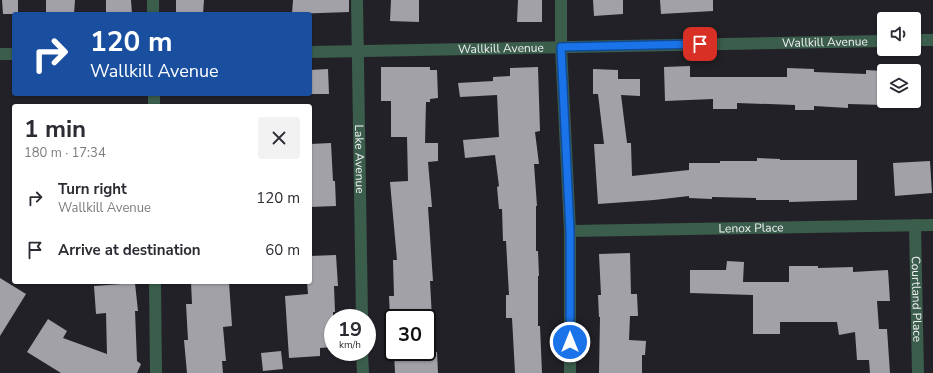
<!DOCTYPE html>
<meta charset="utf-8">
<style>
:root{--surface:#fff;--page:#f2f2f3;--text:#2b2b33;--muted:#7c7c81}
body{margin:0;font-family:"Nunito Sans",sans-serif;background:var(--page);color:var(--text);height:100vh;display:flex;flex-direction:column;font-size:15px;white-space:nowrap}
*{box-sizing:border-box;margin:0}
p{font-size:13px;color:var(--muted)}
.icon{flex:none;width:22px;height:22px;fill:none;stroke:currentColor;stroke-width:2;stroke-linecap:round;stroke-linejoin:round}
.map{position:relative;flex:1;overflow:hidden}
.side{position:absolute;left:12px;top:104px;width:300px;height:180px;display:flex;flex-direction:column;background:var(--surface);border-radius:4px;box-shadow:0 1px 3px #0004}
.side>*{flex:none}
.guide{position:absolute;left:12px;top:12px;width:300px;height:84px;border-radius:4px;box-shadow:0 1px 3px #0004;background:#1a4fa0;color:#fff;overflow:hidden}
.fabs{position:absolute;left:877px;top:12px;display:grid;gap:8px}
.fabs a{display:grid;place-items:center;width:44px;height:44px;border-radius:4px;background:var(--surface);box-shadow:0 1px 3px #0004;font-size:20px}
.speed{position:absolute;left:324px;top:309px;display:flex;gap:8px;font-size:20px;font-weight:700;text-align:center}
.speed>*{display:grid;place-content:center;width:52px;height:52px;border-radius:50%;background:var(--surface);box-shadow:0 1px 3px #0004;line-height:1}
.speed small{font-size:10px;font-weight:400}
.speed .limit{border:2px solid #111;border-radius:6px;background:#fff;color:#111}
.pin{position:absolute;display:grid;place-items:center;width:34px;height:34px;color:#fff;margin:-17px;border-radius:8px;box-shadow:0 2px 6px #0006}
.me{position:absolute;width:44px;margin:-22px;rotate:0deg;stroke-linejoin:round;filter:drop-shadow(0 0 3px #0008)}
.turn{display:flex;align-items:center;gap:14px;height:84px;padding:0 12px;font-size:18px}
.turn .icon{width:52px;height:52px;stroke-width:2.5}
.turn b{display:block;font-size:28px;line-height:34px}
.round{display:grid;place-items:center;flex:none;width:42px;height:42px;border-radius:4px;background:var(--page)}
.headline{display:flex;align-items:center;justify-content:space-between;height:68px;padding:0 12px}
h1{font-size:24px;font-weight:700;line-height:30px}
ul{padding:0;list-style:none}
li{display:flex;align-items:center;gap:12px;height:52px;padding:0 12px}
li div{flex:1}
li b{display:block;font-size:15px}
li em{font-style:normal}
.map>svg:first-child{display:block}
.building{fill:#a1a1a7}
.lines{fill:none;stroke-linecap:round;stroke-linejoin:round}
.street{stroke:#3b5d4b;stroke-width:12}
.route-casing{stroke:#114b97;stroke-width:10}
.route{stroke:#1a73e8;stroke-width:7}
.labels{text-anchor:middle;dominant-baseline:central;stroke-width:4;stroke-linejoin:round;paint-order:stroke}
.street-label{font-size:12px;fill:#f1f1f4;stroke:#0b0b0e}
</style>
<div class="map">
<svg width="933" height="373" viewBox="0 0 933 373">
<rect width="100%" height="100%" fill="#222127"/>
<g class="building">
<path d="M2,0H18V14H3Z"/>
<path d="M46,0H75L74,14H46Z"/>
<path d="M106,0H131L132,14H106Z"/>
<path d="M176,0H204L203,14H176Z"/>
<path d="M293,0H349V12L292,14Z"/>
<path d="M391,0H419V22L390,21Z"/>
<path d="M518,0H542V22H517Z"/>
<path d="M593,0H623V14L594,16Z"/>
<path d="M660,0H713V11L661,14Z"/>
<path d="M690,66V77H787V68L814,69V72L866,74V70L884,71V105L848,104V108L814,106V110H795V105L737,103V109H713V99L665,101L664,67Z"/>
<path d="M381,67H430V70H437L438,98L430,99V102H426L425,143H438V161L428,162L432,207H428L433,281H430L432,318H390L389,296H394L393,260H397L390,182L408,181L407,137H391V101H381Z"/>
<path d="M538,67L540,131L535,132L539,164H534L537,206H536V251H538L539,276H538V326H540L542,373H515L512,318H506V295H509L506,241H503L502,209H499L497,187L499,186L495,155L465,158L463,140L499,137L497,95L460,97L458,83L493,81V77L510,76V68Z"/>
<path d="M328,69L329,94H310V70Z"/>
<path d="M593,69L618,70V79H640V96L621,95L627,143H631L632,176L689,170V163H720V161H757V158L780,159V160H857V200L789,202V200H756V198L712,197V199L689,198V196L654,200L598,204L594,144H604L598,94H593Z"/>
<path d="M331,143L333,181H335L336,206L310,207V144Z"/>
<path d="M930,161L932,193L895,196L893,163Z"/>
<path d="M630,253L631,294H637L638,316H630L629,340L646,341L645,355H642V373H599L600,317H599L598,295H601L599,254Z"/>
<path d="M336,255L338,286H334L335,312H333V347L320,348V356L289,358L285,296L308,294L307,282H310V256Z"/>
<path d="M727,261L744,262L743,282H789V266H818V268L853,267V272L888,270L890,301H877L879,329H887L890,373H870L869,360H857L855,332L839,335L837,322H780V334H753V295L690,293V270H726Z"/>
<path d="M0,278L26,294L0,336Z"/>
<path d="M191,282H229L232,326L223,327L226,361H222L223,373H187L184,340H188L186,304H192Z"/>
<path d="M135,283L138,311H135L137,361L141,364L137,373H61L27,352L48,319L67,331L63,338L107,354L106,313L96,314L94,286Z"/>
<path d="M281,351L283,369L263,371L261,353Z"/>
<path d="M394,352H437L438,373H395Z"/>
</g>
<g class="lines">
<g class="street">
<path d="M153,0V14"/>
<path id="s1" d="M357,0L362,318"/>
<path d="M561,0V47L570,231V373"/>
<path d="M914,40H933"/>
<path id="s2" d="M310,52L884,41"/>
<path d="M0,54H14"/>
<path d="M154,94V106"/>
<path id="s3" d="M915,225L918,373"/>
<path id="s4" d="M570,231L933,225"/>
<path d="M155,282L156,373"/>
<path d="M362,352L363,373"/>
</g>
</g>
<g class="lines">
<defs>
<path id="route" d="M570,342V231L561,47L700,44"/>
</defs>
<use href="#route" class="route-casing"/>
<use href="#route" class="route"/>
</g>
<g class="labels">
<g class="street-label">
<text stroke="none"><textPath href="#s2" startOffset="515">Wallkill Avenue</textPath></text>
<text stroke="none"><textPath href="#s2" startOffset="191">Wallkill Avenue</textPath></text>
<text stroke="none"><textPath href="#s1" startOffset="159">Lake Avenue</textPath></text>
<text stroke="none"><textPath href="#s4" startOffset="181">Lenox Place</textPath></text>
<text stroke="none"><textPath href="#s3" startOffset="74">Courtland Place</textPath></text>
</g>
</g>
</svg>
<div class="fabs">
<a><svg class="icon" aria-label="sound" viewBox="0 0 24 24"><path d="M4 9h4l5-4v14l-5-4H4zM17 9q2 3 0 6"/></svg></a>
<a><svg class="icon" aria-label="layers" viewBox="0 0 24 24"><path d="M12 4l9 5-9 5-9-5zM3 14l9 5 9-5"/></svg></a>
</div>
<div class="speed"><div>19<small>km/h</small></div><div class="limit">30</div></div>
<div class="pin" style="left:700px;top:44px;background:#d93025"><svg class="icon" aria-label="arrive" viewBox="0 0 24 24"><path d="M6 21V4h12l-3 4 3 4H6"/></svg></div>
<svg class="me" style="left:570px;top:342px" viewBox="-20 -20 40 40"><circle r="17" fill="#1a73e8" stroke="#fff" stroke-width="3"/><path d="M0-11L8 9 0 5-8 9z" fill="#fff"/></svg>
<div class="guide">
<div class="turn"><svg class="icon" aria-label="right" viewBox="0 0 24 24"><path d="M7 20v-9h11M14 6l5 5-5 5"/></svg><div><b>120 m</b>Wallkill Avenue</div></div>
</div>
<section class="side">
<div class="headline"><div><h1>1 min</h1><p>180 m · 17:34</p></div><a class="round"><svg class="icon" aria-label="close" viewBox="0 0 24 24"><path d="M6 6l12 12M18 6L6 18"/></svg></a></div>
<ul>
<li><svg class="icon" aria-label="right" viewBox="0 0 24 24"><path d="M7 20v-9h11M14 6l5 5-5 5"/></svg><div><b>Turn right</b><p>Wallkill Avenue</p></div><em>120 m</em></li>
<li><svg class="icon" aria-label="arrive" viewBox="0 0 24 24"><path d="M6 21V4h12l-3 4 3 4H6"/></svg><div><b>Arrive at destination</b></div><em>60 m</em></li>
</ul>
</section>
</div>
